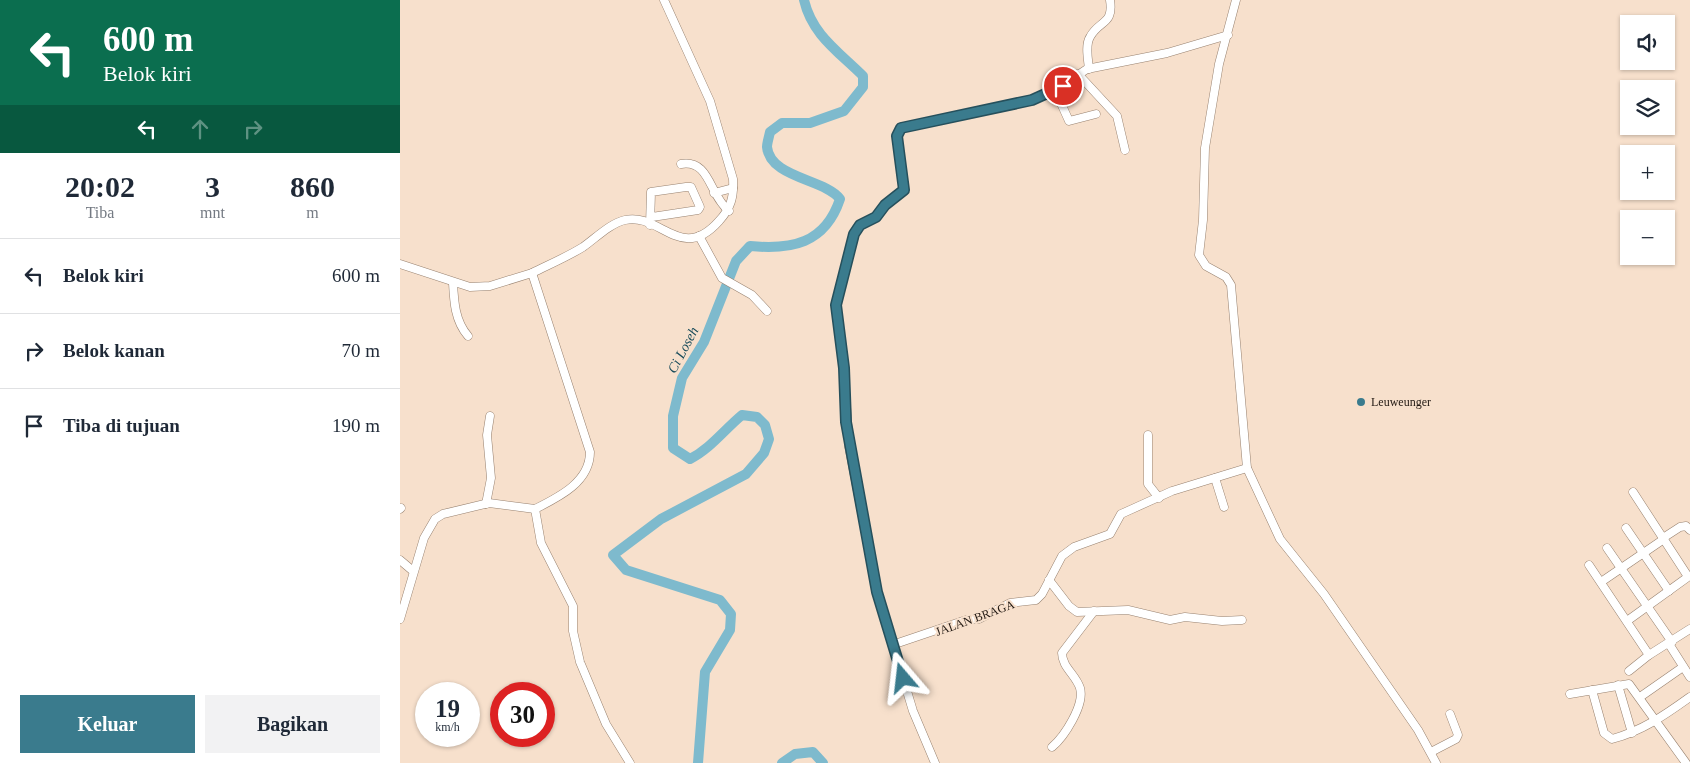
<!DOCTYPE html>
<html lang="id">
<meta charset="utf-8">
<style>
:root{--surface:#fff;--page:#f2f2f3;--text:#1f2937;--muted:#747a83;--line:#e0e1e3;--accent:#3a7b8d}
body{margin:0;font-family:Georgia,serif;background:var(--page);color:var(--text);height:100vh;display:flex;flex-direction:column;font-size:19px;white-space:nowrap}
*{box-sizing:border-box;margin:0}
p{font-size:16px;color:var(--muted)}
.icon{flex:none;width:28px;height:28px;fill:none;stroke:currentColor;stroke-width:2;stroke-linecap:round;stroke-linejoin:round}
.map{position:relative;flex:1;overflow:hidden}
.sheet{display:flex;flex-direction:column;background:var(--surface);width:400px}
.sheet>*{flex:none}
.banner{background:#0b6e4f;color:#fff;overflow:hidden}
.tools{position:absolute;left:1220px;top:15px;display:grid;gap:10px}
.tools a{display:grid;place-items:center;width:55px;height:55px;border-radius:0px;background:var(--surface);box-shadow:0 1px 4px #0004;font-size:25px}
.speed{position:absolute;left:15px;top:682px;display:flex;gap:10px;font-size:25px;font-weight:700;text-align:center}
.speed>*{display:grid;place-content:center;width:65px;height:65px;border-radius:50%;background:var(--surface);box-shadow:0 1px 4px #0004;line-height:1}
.speed small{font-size:12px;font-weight:400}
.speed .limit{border:8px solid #d22;background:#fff;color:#111}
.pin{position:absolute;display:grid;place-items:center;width:42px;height:42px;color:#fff;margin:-21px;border:2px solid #fff;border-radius:50%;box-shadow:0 1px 5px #0007}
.me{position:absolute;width:55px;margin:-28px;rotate:343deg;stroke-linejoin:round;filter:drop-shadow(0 0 4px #0008)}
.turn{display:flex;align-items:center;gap:18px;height:105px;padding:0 20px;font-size:22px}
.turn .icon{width:65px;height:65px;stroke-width:2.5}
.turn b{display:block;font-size:35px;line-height:42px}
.lanes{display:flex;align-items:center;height:48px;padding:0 20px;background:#0003;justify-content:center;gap:25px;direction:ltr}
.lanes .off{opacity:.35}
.eta{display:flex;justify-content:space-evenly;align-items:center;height:85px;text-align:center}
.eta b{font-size:30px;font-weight:700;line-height:35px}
.primary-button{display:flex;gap:10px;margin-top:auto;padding:10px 20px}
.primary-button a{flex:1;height:58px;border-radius:0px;background:var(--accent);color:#fff;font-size:20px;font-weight:700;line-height:58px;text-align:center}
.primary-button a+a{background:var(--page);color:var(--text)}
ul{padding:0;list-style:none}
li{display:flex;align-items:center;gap:15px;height:75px;padding:0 20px;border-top:1px solid var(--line)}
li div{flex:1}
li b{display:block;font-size:19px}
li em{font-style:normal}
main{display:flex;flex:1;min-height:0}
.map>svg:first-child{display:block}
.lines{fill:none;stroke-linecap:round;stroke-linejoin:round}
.river{stroke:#7ebacd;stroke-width:10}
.minor-casing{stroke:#988270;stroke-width:9}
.minor{stroke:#fff;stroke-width:8}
.route-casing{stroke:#26505c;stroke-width:12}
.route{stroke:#3a7b8d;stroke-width:9}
.poi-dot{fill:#3a7b8d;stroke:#f7e0cc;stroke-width:2}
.labels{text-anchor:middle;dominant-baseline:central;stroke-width:4;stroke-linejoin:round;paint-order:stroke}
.poi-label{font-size:12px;fill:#201711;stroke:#f7e0cc;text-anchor:start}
.street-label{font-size:12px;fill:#201711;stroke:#f7e0cc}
.water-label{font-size:14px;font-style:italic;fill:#184b5a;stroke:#f7e0cc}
</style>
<main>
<section class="sheet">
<div class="banner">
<div class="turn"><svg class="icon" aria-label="left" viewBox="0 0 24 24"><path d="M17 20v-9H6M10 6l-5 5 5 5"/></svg><div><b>600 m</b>Belok kiri</div></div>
<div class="lanes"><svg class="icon" aria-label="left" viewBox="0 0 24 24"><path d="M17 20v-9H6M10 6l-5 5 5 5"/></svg><svg class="icon off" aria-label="ahead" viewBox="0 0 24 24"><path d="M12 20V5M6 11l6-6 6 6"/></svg><svg class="icon off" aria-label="right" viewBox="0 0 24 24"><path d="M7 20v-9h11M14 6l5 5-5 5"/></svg></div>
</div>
<div class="eta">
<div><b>20:02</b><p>Tiba</p></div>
<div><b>3</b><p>mnt</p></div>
<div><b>860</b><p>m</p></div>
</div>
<ul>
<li><svg class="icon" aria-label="left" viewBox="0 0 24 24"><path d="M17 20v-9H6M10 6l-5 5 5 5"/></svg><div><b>Belok kiri</b></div><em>600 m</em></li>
<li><svg class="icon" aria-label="right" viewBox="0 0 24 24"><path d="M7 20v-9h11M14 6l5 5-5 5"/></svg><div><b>Belok kanan</b></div><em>70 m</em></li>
<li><svg class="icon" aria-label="arrive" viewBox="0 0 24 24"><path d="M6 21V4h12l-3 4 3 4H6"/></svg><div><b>Tiba di tujuan</b></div><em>190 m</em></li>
</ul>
<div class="primary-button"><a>Keluar</a><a>Bagikan</a></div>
</section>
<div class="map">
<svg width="1290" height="763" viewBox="0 0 1290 763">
<rect width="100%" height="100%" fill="#f7e0cc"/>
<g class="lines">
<g class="river">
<path d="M298,763L305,672L330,630L331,614L320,600L226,570L213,555L261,519L346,474L364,453L369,439L365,425L357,417L342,415C324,430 310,449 290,459L273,448V416L282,378L304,342L336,261L350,246C391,250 425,244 440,199C425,179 370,178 367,147C367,143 369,137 370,132L382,123H410L444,111L463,87V76C439,52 412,35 404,0"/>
<path d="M382,763L395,754L413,752L423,763"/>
</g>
<defs>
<g id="minor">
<path d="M836,0L819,64L805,148L803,220L799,255L806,266L826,277L831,285L847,468L880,539L924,594L1018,730L1036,763"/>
<path d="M689,69C688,59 685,45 690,37C699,20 714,25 710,0"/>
<path d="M678,74L717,116L725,150"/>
<path d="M655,90L669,121L696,114"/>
<path d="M281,164C310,159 309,195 329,211"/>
<path d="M314,193L333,188"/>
<path d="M250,225L251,192L286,187H291L300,207L298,210L252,217"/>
<path d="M299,236L322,278L352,295L367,311"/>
<path d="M0,264L70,287L90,286L132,273L190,452C190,482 159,497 135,509L141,543L173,606V631L180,662L206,724L230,763"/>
<path d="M132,273C148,265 167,257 183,247C196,238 209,224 225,220C260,212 281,264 319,221C331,208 334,197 333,179L310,101L264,0"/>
<path d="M53,283C54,302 55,321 68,336"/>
<path d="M748,435V484L759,498"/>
<path d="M815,478L824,507"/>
<path d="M1233,492L1287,575L1290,576"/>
<path d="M86,504L91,478L87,435L90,416"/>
<path d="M0,509L1,508"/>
<path d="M1226,528L1269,591"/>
<path d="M1263,538L1280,527L1286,526L1290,530"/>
<path d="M1207,548L1272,642"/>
<path d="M0,560L13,571"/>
<path d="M1189,565L1249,655L1290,629"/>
<path d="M649,580L669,606L677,612L728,610L770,620L785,617L822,621L842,620"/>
<path d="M1201,582L1264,539"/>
<path d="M0,619L24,538L35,519L43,514L89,503L135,509"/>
<path d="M1227,621L1288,577"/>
<path d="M1269,644L1290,677"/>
<path d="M492,645L566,620L579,619L610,603L636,600L642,594L662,556L674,547L710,534L721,514L772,491L847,468"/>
<path d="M1229,671L1249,655"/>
<path d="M1218,685L1232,733"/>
<path d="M1192,690L1204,733L1212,739C1242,731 1265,715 1290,697"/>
<path d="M1170,694L1229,684L1286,763"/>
<path d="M1240,697L1283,667"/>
<path d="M652,747C664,737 685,705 680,688C676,675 662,667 662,653L694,611"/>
<path d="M1031,752L1056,739L1058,735L1050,714"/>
<path d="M535,763L513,711L477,592L449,447L444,368L436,305L455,234L460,225L476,217L485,205L504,190L497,136L501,128L632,100L654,91L687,69L767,53L828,35"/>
</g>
</defs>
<use href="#minor" class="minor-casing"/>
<use href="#minor" class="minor"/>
</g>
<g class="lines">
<defs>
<path id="route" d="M503,678L477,592L446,422L444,368L436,305L454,234L460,225L476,217L485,205L504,190L497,136L501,128L632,100L663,86"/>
</defs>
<use href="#route" class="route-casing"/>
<use href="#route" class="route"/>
</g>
<circle class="poi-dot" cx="961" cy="402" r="5"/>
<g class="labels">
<g class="poi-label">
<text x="971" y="402">Leuweunger</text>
</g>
<g class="street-label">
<text transform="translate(575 618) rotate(-20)">JALAN BRAGA</text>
</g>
<g class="water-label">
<text transform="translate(283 350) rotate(-62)">Ci Loseh</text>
</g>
</g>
</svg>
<div class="tools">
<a><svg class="icon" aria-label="sound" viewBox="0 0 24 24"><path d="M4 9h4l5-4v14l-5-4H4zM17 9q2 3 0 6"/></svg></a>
<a><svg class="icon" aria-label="layers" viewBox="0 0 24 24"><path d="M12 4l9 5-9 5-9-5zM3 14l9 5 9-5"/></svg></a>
<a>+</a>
<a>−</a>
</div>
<div class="speed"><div>19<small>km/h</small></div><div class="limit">30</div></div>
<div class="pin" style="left:663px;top:86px;background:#d93025"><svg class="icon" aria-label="arrive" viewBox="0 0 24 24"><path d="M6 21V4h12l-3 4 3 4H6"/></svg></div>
<svg class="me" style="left:503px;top:678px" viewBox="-20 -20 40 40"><path d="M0-17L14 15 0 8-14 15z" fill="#3a7b8d" stroke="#fff" stroke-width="4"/></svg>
</div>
</main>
